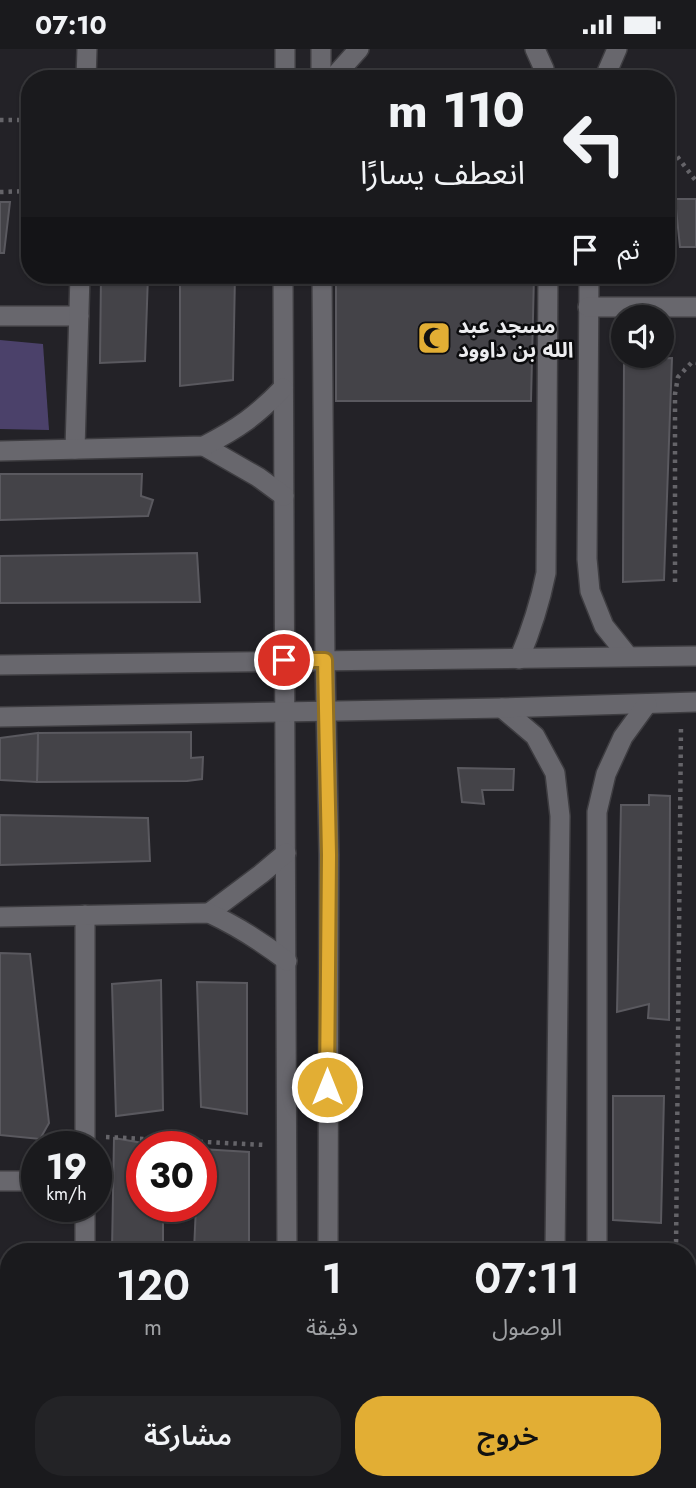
<!DOCTYPE html>
<html lang="ar">
<meta charset="utf-8">
<style>
:root{--surface:#1a1a1d;--page:#232326;--text:#f1f3f6;--muted:#9fa1a4;--line:#38383b;--accent:#e2ae34}
body{margin:0;font-family:Jost,"Noto Sans Arabic",sans-serif;background:var(--page);color:var(--text);direction:rtl;height:100vh;display:flex;flex-direction:column;font-size:26px;white-space:nowrap}
*{box-sizing:border-box;margin:0}
p{font-size:23px;color:var(--muted)}
.icon{flex:none;width:38px;height:38px;fill:none;stroke:currentColor;stroke-width:2;stroke-linecap:round;stroke-linejoin:round}
.map{position:relative;flex:1;overflow:hidden;direction:ltr}
.drawer{position:absolute;left:0px;top:1194px;width:696px;height:247px;display:flex;flex-direction:column;background:var(--surface);border-radius:28px 28px 0 0;box-shadow:0 2px 5px #0004,0 0 0 2px var(--line);direction:rtl}
.drawer>*{flex:none}
.banner{position:absolute;left:21px;top:21px;width:654px;height:214px;border-radius:28px;box-shadow:0 2px 5px #0004,0 0 0 2px var(--line);direction:rtl;background:#1a1a1d;color:var(--text);overflow:hidden}
.fabs{position:absolute;left:611px;top:256px;display:grid;gap:14px}
.fabs a{display:grid;place-items:center;width:63px;height:63px;border-radius:50%;background:var(--surface);box-shadow:0 2px 5px #0004,0 0 0 2px var(--line);font-size:35px}
.speed{position:absolute;left:21px;top:1082px;display:flex;gap:14px;font-size:35px;font-weight:700;text-align:center}
.speed>*{display:grid;place-content:center;width:91px;height:91px;border-radius:50%;background:var(--surface);box-shadow:0 2px 5px #0004,0 0 0 2px var(--line);line-height:1}
.speed small{font-size:18px;font-weight:400}
.speed .limit{border:10px solid #d22;background:#fff;color:#111}
.pin{position:absolute;display:grid;place-items:center;width:60px;height:60px;color:#fff;margin:-30px;border:4px solid #fff;border-radius:50%;box-shadow:0 2px 7px #0007}
.me{position:absolute;width:77px;margin:-38px;rotate:0deg;stroke-linejoin:round;filter:drop-shadow(0 0 5px #0008)}
.turn{display:flex;align-items:center;gap:24px;height:147px;padding:0 35px;font-size:32px}
.turn .icon{width:91px;height:91px;stroke-width:2.5}
.turn b{display:block;font-size:49px;line-height:60px}
.then{display:flex;align-items:center;height:66px;padding:0 35px;background:#0003;gap:14px;font-size:26px}
.eta{display:flex;justify-content:space-evenly;align-items:center;height:119px;text-align:center}
.eta b{font-size:42px;font-weight:600;line-height:49px}
.primary-button{display:flex;gap:14px;margin-top:auto;padding:14px 35px}
.primary-button a{flex:1;height:80px;border-radius:28px;background:var(--accent);color:#111;font-size:28px;font-weight:600;line-height:80px;text-align:center}
.primary-button a+a{background:var(--page);color:var(--text)}
.status{display:flex;justify-content:space-between;align-items:center;height:49px;padding:0 35px;background:var(--surface);direction:ltr}
.status svg{height:19px;fill:currentColor}
.map>svg:first-child{display:block}
.green{fill:#4b416a}
.building{fill:#444348;stroke:#5a595f;stroke-width:2}
.lines{fill:none;stroke-linecap:round;stroke-linejoin:round}
.minor-casing{stroke:#3e3d41;stroke-width:22}
.path{stroke:#656469;stroke-width:4.5;stroke-dasharray:3.5 5;stroke-linecap:butt}
.minor{stroke:#68676d;stroke-width:19}
.route-casing{stroke:#937122;stroke-width:18}
.route{stroke:#e2ae34;stroke-width:12}
.labels{text-anchor:middle;dominant-baseline:central;stroke-width:5;stroke-linejoin:round;paint-order:stroke}
.poi-label{font-size:21px;font-weight:bold;fill:#ececef;stroke:#0c0c0e;text-anchor:start}
</style>
<div class="status"><b>07:10</b><svg viewBox="0 0 49 12"><path d="M0 12V9h3v3zM5 12V6h3v6zM10 12V3h3v9zM15 12V0h3v12zM26 1h20v11H26zM47 4h2v5h-2z"/></svg></div>
<div class="map">
<svg width="696" height="1439" viewBox="0 0 696 1439">
<rect width="100%" height="100%" fill="#232227"/>
<path class="green" d="M0,291L43,295L49,381L0,380Z"/>
<g class="building">
<path d="M675,150H696V198H680Z"/>
<path d="M0,153H10L4,204H0Z"/>
<path d="M101,226H148L145,312L100,314Z"/>
<path d="M180,226H235L233,331L180,337Z"/>
<path d="M336,226H534L531,352H336Z"/>
<path d="M672,309L664,531L623,533L624,310Z"/>
<path d="M0,425H142L141,447L153,451L148,467L0,471Z"/>
<path d="M197,504L200,553L0,554V507Z"/>
<path d="M191,683V709L203,708L202,730L187,732L37,733L38,684Z"/>
<path d="M38,684L37,733L0,731V689Z"/>
<path d="M458,719L514,720L513,741H482L484,755L462,753Z"/>
<path d="M649,746L670,747L669,971L648,969L649,955L617,963L621,756H649Z"/>
<path d="M0,766L148,769L150,812L0,816Z"/>
<path d="M0,904L30,905L49,1074L40,1090L0,1086Z"/>
<path d="M161,931L163,1061L116,1067L112,935Z"/>
<path d="M197,933L247,934V1065L201,1058Z"/>
<path d="M613,1047H664L661,1174L613,1171Z"/>
<path d="M114,1089L160,1097H142V1157H163V1202H112Z"/>
<path d="M201,1100L249,1103V1202H194L196,1157H201Z"/>
</g>
<g class="lines">
<defs>
<g id="minor">
<path d="M321,0V30"/>
<path d="M535,0L544,20L545,30"/>
<path d="M86,30L87,0"/>
<path d="M285,30V0"/>
<path d="M332,30L359,0"/>
<path d="M604,30L617,0"/>
<path d="M283,226L287,1202"/>
<path d="M322,226L325,611L329,806L328,1202"/>
<path d="M589,226L587,510L590,542L604,577L628,607"/>
<path d="M588,258H696"/>
<path d="M0,267H79"/>
<path d="M204,397L258,428L284,447"/>
<path d="M75,400L80,226"/>
<path d="M0,402L204,397C239,379 256,367 283,339"/>
<path d="M519,610C531,582 540,554 546,524L548,226"/>
<path d="M0,616L696,607"/>
<path d="M502,659L535,687L555,724L560,767L555,1202"/>
<path d="M0,668L502,659L696,653"/>
<path d="M209,864L261,825L286,804"/>
<path d="M85,866V1097"/>
<path d="M0,868L209,864C237,877 262,893 287,912"/>
<path d="M0,1132H37"/>
<path d="M85,1157V1202"/>
<path d="M597,1202V763L606,725L623,688L647,655"/>
<path d="M0,1351H9"/>
<path d="M0,1390L9,1391"/>
<path d="M67,1432L71,1439"/>
<path d="M287,1432V1439"/>
<path d="M328,1432V1439"/>
<path d="M597,1432V1439"/>
<path d="M102,1439L106,1432"/>
<path d="M552,1439V1432"/>
</g>
</defs>
<use href="#minor" class="minor-casing"/>
<g class="path">
<path d="M0,71H30"/>
<path d="M667,94L696,132"/>
<path d="M0,143L30,142"/>
<path d="M675,533V345L678,328L692,313L696,314"/>
<path d="M106,1088L265,1096"/>
<path d="M676,1202L681,676"/>
<path d="M0,1230H9"/>
<path d="M674,1439V1432"/>
</g>
<use href="#minor" class="minor"/>
</g>
<g class="lines">
<defs>
<path id="route" d="M284,611H325L329,806L327,1038"/>
</defs>
<use href="#route" class="route-casing"/>
<use href="#route" class="route"/>
</g>
<defs>
<symbol id="mosque-square" viewBox="-11 -11 22 22"><rect x="-9" y="-9" width="18" height="18" rx="4" fill="#e2ae34" stroke="#0c0c0e"/><path d="M3.5-4.9A6 6 0 1 0 3.5 4.9A5 5 0 1 1 3.5-4.9Z" fill="#111"/></symbol>
</defs>
<g fill-rule="evenodd">
<use href="#mosque-square" x="415" y="270" width="38" height="38"/>
</g>
<g class="labels">
<g class="poi-label">
<text x="458" y="277">مسجد عبد<tspan x="458" dy="24">الله بن داوود</tspan></text>
</g>
</g>
</svg>
<div class="fabs">
<a><svg class="icon" aria-label="sound" viewBox="0 0 24 24"><path d="M4 9h4l5-4v14l-5-4H4zM17 9q2 3 0 6"/></svg></a>
</div>
<div class="speed"><div>19<small>km/h</small></div><div class="limit">30</div></div>
<div class="pin" style="left:284px;top:611px;background:#d93025"><svg class="icon" aria-label="arrive" viewBox="0 0 24 24"><path d="M6 21V4h12l-3 4 3 4H6"/></svg></div>
<svg class="me" style="left:327px;top:1038px" viewBox="-20 -20 40 40"><circle r="17" fill="#e2ae34" stroke="#fff" stroke-width="3"/><path d="M0-11L8 9 0 5-8 9z" fill="#fff"/></svg>
<div class="banner">
<div class="turn"><svg class="icon" aria-label="left" viewBox="0 0 24 24"><path d="M17 20v-9H6M10 6l-5 5 5 5"/></svg><div><b>110 m</b>انعطف يسارًا</div></div>
<div class="then">ثم<svg class="icon" aria-label="arrive" viewBox="0 0 24 24"><path d="M6 21V4h12l-3 4 3 4H6"/></svg></div>
</div>
<section class="drawer">
<div class="eta">
<div><b>07:11</b><p>الوصول</p></div>
<div><b>1</b><p>دقيقة</p></div>
<div><b>120</b><p>m</p></div>
</div>
<div class="primary-button"><a>خروج</a><a>مشاركة</a></div>
</section>
</div>
